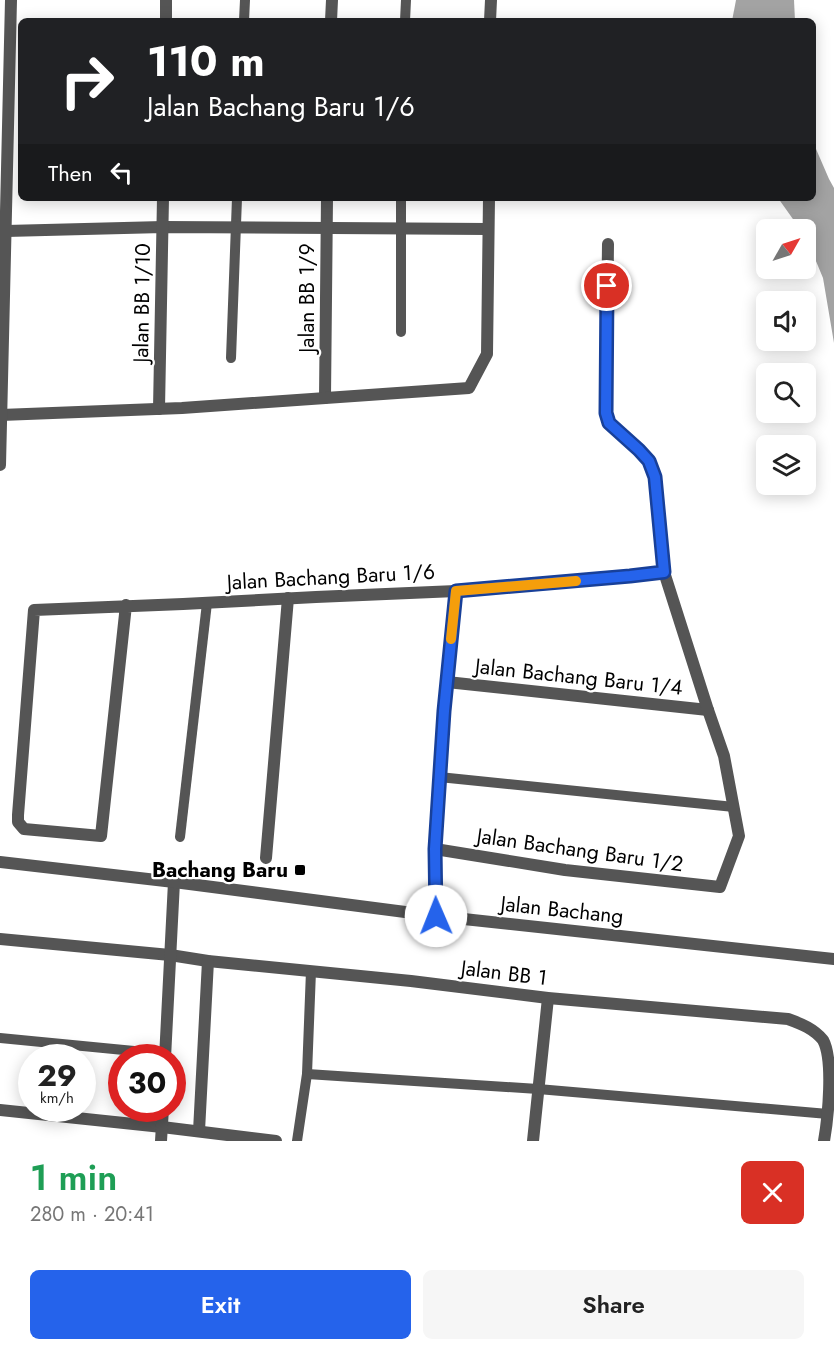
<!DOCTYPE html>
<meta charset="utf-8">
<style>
:root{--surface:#fff;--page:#f6f6f6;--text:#222;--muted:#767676;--accent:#2563eb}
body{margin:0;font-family:Jost,sans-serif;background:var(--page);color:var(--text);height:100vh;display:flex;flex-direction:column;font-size:22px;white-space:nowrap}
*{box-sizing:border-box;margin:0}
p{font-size:20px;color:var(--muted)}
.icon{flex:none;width:33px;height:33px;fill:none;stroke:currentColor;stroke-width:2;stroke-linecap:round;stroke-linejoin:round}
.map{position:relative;height:1141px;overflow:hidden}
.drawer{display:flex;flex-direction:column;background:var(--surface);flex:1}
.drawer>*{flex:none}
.banner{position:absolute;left:18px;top:18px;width:798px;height:183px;border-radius:9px;box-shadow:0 3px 15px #0003;background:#202124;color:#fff;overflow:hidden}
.needle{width:39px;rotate:51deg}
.buttons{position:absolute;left:756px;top:219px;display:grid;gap:12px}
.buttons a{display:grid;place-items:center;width:60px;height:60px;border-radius:9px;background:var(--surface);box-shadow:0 3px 15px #0003;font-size:30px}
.speed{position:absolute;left:18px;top:1044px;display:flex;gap:12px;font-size:30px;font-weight:700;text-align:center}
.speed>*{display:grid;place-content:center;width:78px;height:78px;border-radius:50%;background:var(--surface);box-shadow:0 3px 15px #0003;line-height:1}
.speed small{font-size:15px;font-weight:400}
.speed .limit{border:9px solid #d22;background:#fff;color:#111}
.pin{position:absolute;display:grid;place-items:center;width:51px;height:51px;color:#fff;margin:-26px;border:3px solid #fff;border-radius:50%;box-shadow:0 2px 6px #0007}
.me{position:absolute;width:66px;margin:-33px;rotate:359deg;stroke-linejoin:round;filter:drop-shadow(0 0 4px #0008)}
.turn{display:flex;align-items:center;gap:21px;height:126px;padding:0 30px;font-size:27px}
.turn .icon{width:78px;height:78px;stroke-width:2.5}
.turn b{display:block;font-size:42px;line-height:51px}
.then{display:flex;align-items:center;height:57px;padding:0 30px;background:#0003;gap:12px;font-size:22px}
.round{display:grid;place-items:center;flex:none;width:63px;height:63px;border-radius:9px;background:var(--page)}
.headline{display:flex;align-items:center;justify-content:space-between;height:102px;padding:0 30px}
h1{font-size:36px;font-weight:600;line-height:45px;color:#1e9e55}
.cta{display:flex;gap:12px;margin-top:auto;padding:12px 30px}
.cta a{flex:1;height:69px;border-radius:9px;background:var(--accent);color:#fff;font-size:24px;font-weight:600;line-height:69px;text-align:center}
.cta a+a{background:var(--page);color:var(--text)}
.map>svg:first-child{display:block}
.water{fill:#a3a3a3}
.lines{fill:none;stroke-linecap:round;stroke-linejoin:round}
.service{stroke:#555;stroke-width:10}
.minor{stroke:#555;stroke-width:12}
.tertiary{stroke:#555;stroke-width:12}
.route-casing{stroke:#184099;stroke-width:15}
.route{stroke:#2563eb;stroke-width:10}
.slow{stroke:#f59e0b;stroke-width:10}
.poi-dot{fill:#000;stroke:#fff;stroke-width:2}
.labels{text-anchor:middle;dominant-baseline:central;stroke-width:4.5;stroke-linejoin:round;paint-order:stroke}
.street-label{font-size:21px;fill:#000;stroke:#fff}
.poi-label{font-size:21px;font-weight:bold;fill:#000;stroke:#fff;text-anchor:end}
</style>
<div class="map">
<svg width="834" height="1141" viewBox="0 0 834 1141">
<rect width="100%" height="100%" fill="#fff"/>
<g class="water">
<path d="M736,0H794L795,21H732Z"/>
<path d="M813,142L829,179L834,188V343L823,278L806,237V230L800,229L778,198H813Z"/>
</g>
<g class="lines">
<g class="service">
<path d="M244,21L245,0"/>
<path d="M405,21L406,0"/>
<path d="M401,332V198"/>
<path d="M231,358L237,198"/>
<path d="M439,777L734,807"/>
<path d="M180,837L207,603"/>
<path d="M0,1038L165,1054"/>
<path d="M307,1074L538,1089L828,1114"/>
<path d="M297,1141L307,1074L311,971"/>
</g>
<g class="minor">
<path d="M166,21V0"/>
<path d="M331,21L332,0"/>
<path d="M490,21L491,0"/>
<path d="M6,231L163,227L488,229"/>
<path d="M325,398L327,198"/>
<path d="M159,409L163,198"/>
<path d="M1,415L182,408L469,388L487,354L489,198"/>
<path d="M0,465L11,0"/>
<path d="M126,605L101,836L24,829L18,822V815L34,610L183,604L316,597L456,591L630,576L664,572"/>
<path d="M447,682L708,710"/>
<path d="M435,849L565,870L720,887L739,836L724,756L708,710L664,572L655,477L649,461L639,450L610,423L606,413L608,244"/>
<path d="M266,858L288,598"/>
<path d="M436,916L435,849L444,712L456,591"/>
<path d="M0,939L170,955L208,961L411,981L548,998L788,1019C802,1024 814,1029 823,1040C834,1060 828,1118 824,1141"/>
<path d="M165,1058L174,882"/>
<path d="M0,1110L162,1127L276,1141"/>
<path d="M199,1131L208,961"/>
<path d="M161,1141L163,1108"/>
<path d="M533,1141L548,998"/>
</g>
<path class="tertiary" d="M0,862L174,882L436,916L834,959"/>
</g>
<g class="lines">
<defs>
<path id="route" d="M436,916L435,849L444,711L456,591L630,576L664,572L655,477L649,461L639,450L609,423L606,413L607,286"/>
</defs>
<use href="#route" class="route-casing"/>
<use href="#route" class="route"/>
<path class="slow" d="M451,639L456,591L576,581"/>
</g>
<rect class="poi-dot" x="294" y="864" width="12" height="12" rx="3"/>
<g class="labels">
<g class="street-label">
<text transform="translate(307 298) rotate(-90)">Jalan BB 1/9</text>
<text transform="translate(142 303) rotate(-89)">Jalan BB 1/10</text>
<text transform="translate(331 577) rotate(-3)">Jalan Bachang Baru 1/6</text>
<text transform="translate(579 677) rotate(6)">Jalan Bachang Baru 1/4</text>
<text transform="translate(580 850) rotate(8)">Jalan Bachang Baru 1/2</text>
<text transform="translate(562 910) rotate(6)">Jalan Bachang</text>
<text transform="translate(504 973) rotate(7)">Jalan BB 1</text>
</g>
<g class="poi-label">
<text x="288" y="870">Bachang Baru</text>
</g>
</g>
</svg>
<div class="buttons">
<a><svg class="needle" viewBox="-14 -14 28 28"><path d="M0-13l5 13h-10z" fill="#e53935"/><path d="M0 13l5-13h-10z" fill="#767676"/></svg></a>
<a><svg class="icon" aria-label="sound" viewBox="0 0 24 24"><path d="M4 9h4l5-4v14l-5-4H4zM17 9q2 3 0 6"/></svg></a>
<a><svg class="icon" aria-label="search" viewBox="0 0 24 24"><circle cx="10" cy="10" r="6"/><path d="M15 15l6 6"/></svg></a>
<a><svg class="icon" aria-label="layers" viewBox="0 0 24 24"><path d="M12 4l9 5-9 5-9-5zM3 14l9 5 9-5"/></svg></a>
</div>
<div class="speed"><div>29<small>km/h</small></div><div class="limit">30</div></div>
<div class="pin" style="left:607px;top:286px;background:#d93025"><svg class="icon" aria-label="arrive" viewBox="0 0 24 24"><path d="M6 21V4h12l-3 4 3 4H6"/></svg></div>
<svg class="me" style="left:436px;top:916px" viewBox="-20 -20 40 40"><circle r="19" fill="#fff"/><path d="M0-13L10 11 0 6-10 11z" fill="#2563eb"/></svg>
<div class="banner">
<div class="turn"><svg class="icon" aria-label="right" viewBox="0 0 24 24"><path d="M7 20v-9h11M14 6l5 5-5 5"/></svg><div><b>110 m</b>Jalan Bachang Baru 1/6</div></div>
<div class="then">Then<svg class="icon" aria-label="left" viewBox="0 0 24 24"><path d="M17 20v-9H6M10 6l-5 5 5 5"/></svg></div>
</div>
</div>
<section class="drawer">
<div class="headline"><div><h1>1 min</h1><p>280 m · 20:41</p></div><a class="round" style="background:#d93025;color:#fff"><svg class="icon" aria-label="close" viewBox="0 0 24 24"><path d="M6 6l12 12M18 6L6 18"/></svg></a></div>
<div class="cta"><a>Exit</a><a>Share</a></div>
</section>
